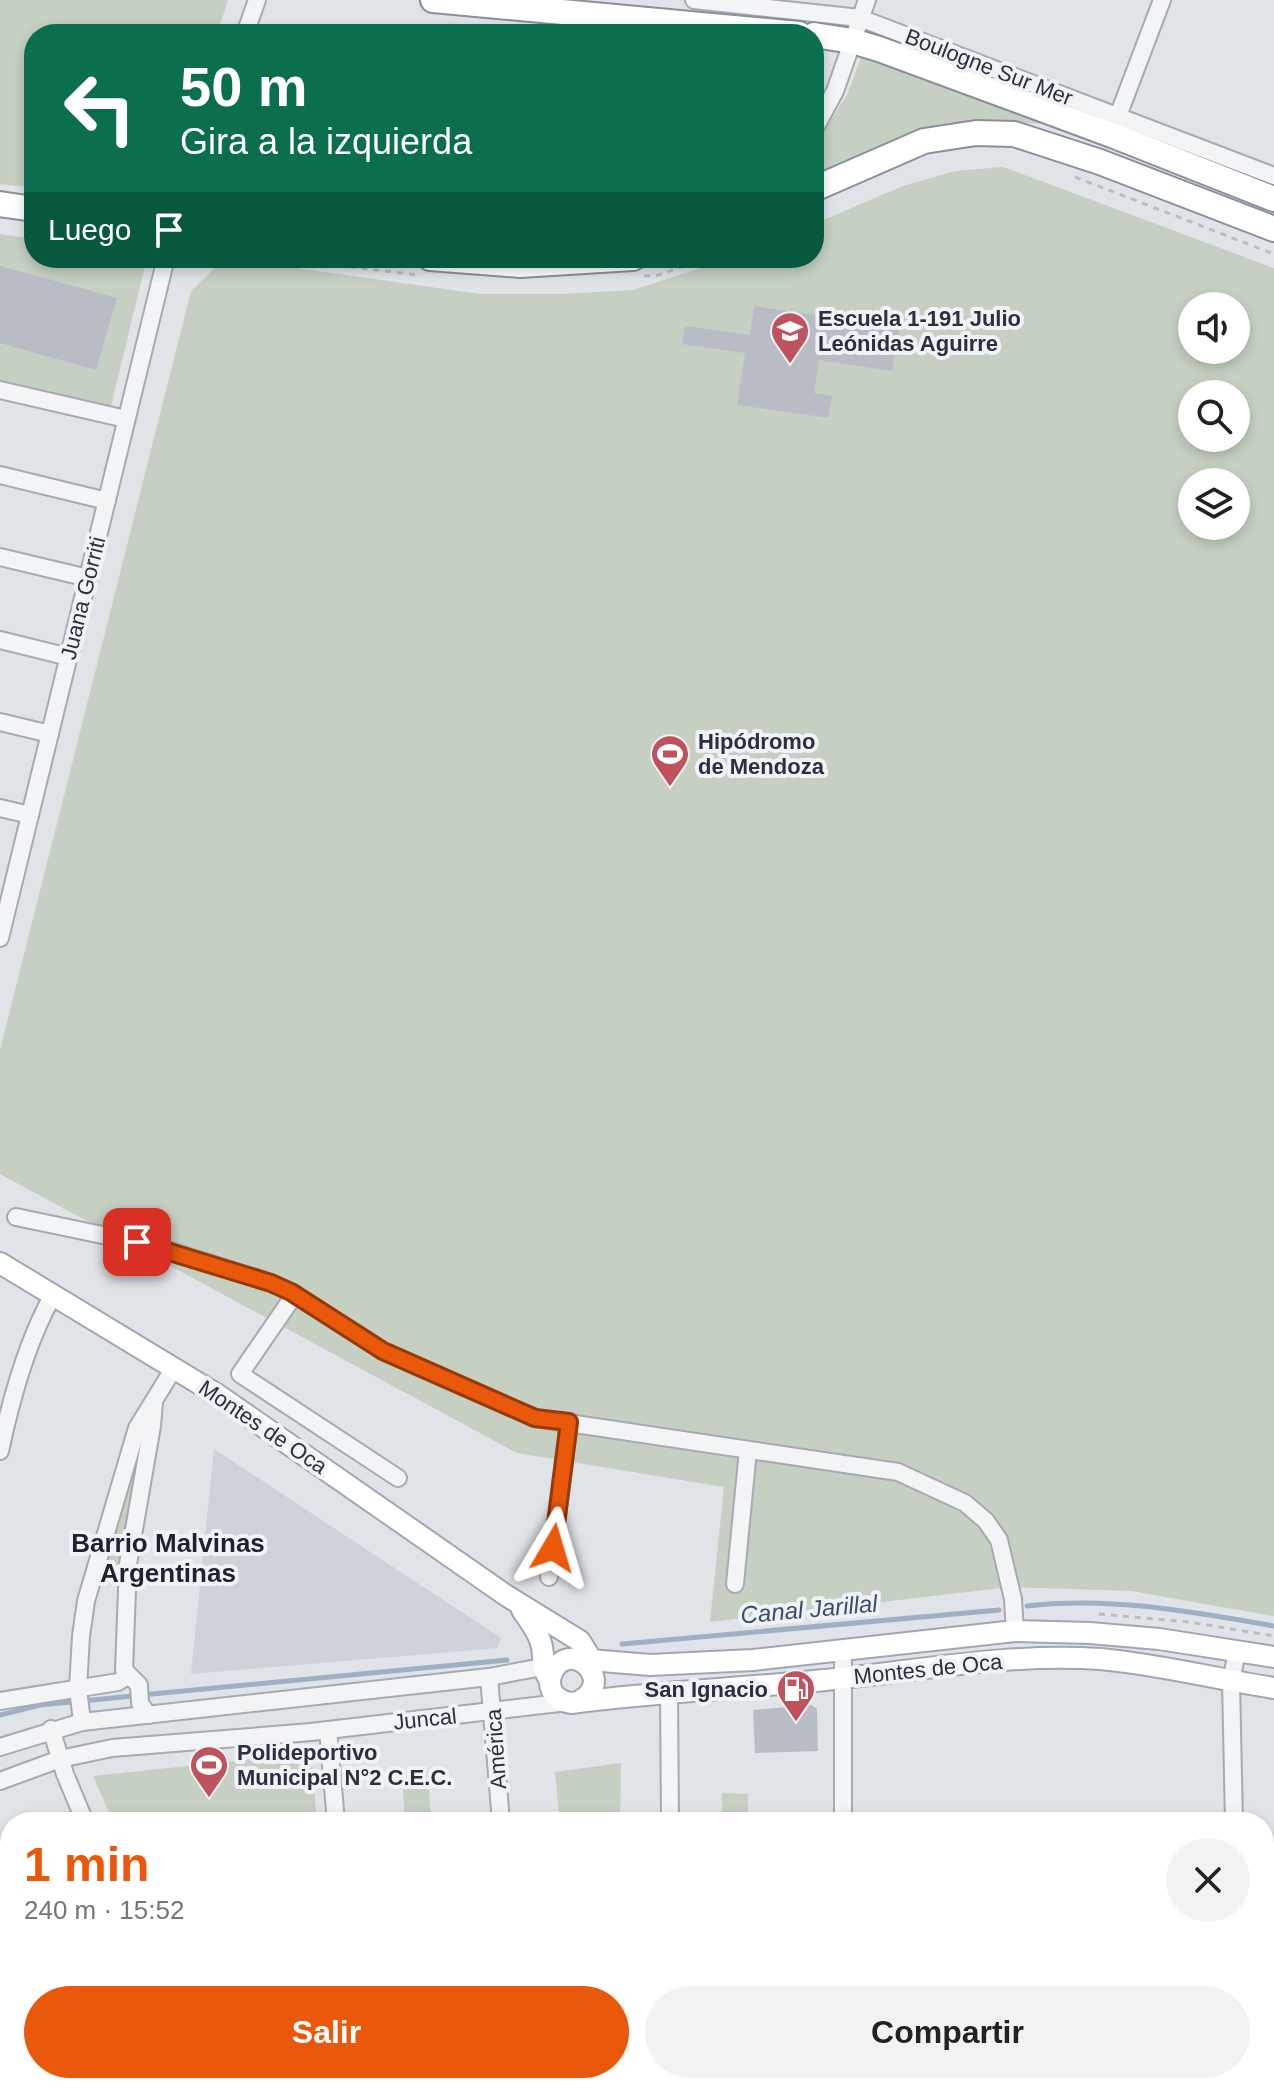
<!DOCTYPE html>
<html lang="es">
<meta charset="utf-8">
<style>
:root{--surface:#fff;--page:#f2f2f2;--text:#222;--muted:#767676;--accent:#ea580c}
body{margin:0;font-family:Helvetica,sans-serif;background:var(--page);color:var(--text);height:100vh;display:flex;flex-direction:column;font-size:30px;white-space:nowrap}
*{box-sizing:border-box;margin:0}
p{font-size:26px;color:var(--muted)}
.icon{flex:none;width:44px;height:44px;fill:none;stroke:currentColor;stroke-width:2;stroke-linecap:round;stroke-linejoin:round}
.map{position:relative;flex:1;overflow:hidden}
.side{position:absolute;left:0px;top:1812px;width:1274px;height:282px;display:flex;flex-direction:column;background:var(--surface);border-radius:32px 32px 0 0;box-shadow:0 4px 12px #0003}
.side>*{flex:none}
.guide{position:absolute;left:24px;top:24px;width:800px;height:244px;border-radius:32px;box-shadow:0 4px 12px #0003;background:#0b6e4f;color:#fff;overflow:hidden}
.fabs{position:absolute;left:1178px;top:292px;display:grid;gap:16px}
.fabs a{display:grid;place-items:center;width:72px;height:72px;border-radius:50%;background:var(--surface);box-shadow:0 4px 12px #0003;font-size:40px}
.pin{position:absolute;display:grid;place-items:center;width:68px;height:68px;color:#fff;margin:-34px;border-radius:16px;box-shadow:0 4px 12px #0006}
.me{position:absolute;width:88px;margin:-44px;rotate:7deg;stroke-linejoin:round;filter:drop-shadow(0 0 6px #0008)}
.turn{display:flex;align-items:center;gap:28px;height:168px;padding:0 24px;font-size:36px}
.turn .icon{width:104px;height:104px;stroke-width:2.5}
.turn b{display:block;font-size:56px;line-height:68px}
.then{display:flex;align-items:center;height:76px;padding:0 24px;background:#0003;gap:16px;font-size:30px}
.round{display:grid;place-items:center;flex:none;width:84px;height:84px;border-radius:42px;background:var(--page)}
.headline{display:flex;align-items:center;justify-content:space-between;height:136px;padding:0 24px}
h1{font-size:48px;font-weight:700;line-height:60px;color:var(--accent)}
.primary-button{display:flex;gap:16px;margin-top:auto;padding:16px 24px}
.primary-button a{flex:1;height:92px;border-radius:48px;background:var(--accent);color:#fff;font-size:32px;font-weight:700;line-height:92px;text-align:center}
.primary-button a+a{background:var(--page);color:var(--text)}
.map>svg:first-child{display:block}
.built{fill:#cfd2d9}
.green{fill:#c5d0c2;fill-rule:evenodd}
.lines{fill:none;stroke-linecap:round;stroke-linejoin:round}
.stream{stroke:#9fafc4;stroke-width:5}
.building{fill:#b8bcc4}
.minor-casing{stroke:#a6aab1;stroke-width:20}
.major-casing{stroke:#a1a7b2;stroke-width:24}
.highway-casing{stroke:#89909c;stroke-width:28}
.path{stroke:#bbbdc2;stroke-width:3;stroke-dasharray:6 6;stroke-linecap:butt}
.minor{stroke:#f3f4f6;stroke-width:16}
.major{stroke:#fff;stroke-width:20}
.highway{stroke:#fff;stroke-width:24}
.route-casing{stroke:#983908;stroke-width:20}
.route{stroke:#ea580c;stroke-width:14}
.labels{text-anchor:middle;dominant-baseline:central;stroke-width:8;stroke-linejoin:round;paint-order:stroke}
.street-label{font-size:22px;fill:#2b303d;stroke:#f0f2f5}
.poi-label{font-size:22px;font-weight:bold;fill:#2b303d;stroke:#f0f2f5;text-anchor:start}
.water-label{font-size:24px;font-style:italic;fill:#394d6c;stroke:#f0f2f5}
.quarter-label{font-size:26px;font-weight:bold;fill:#1d222e;stroke:#f0f2f5}
</style>
<div class="map">
<svg width="1274" height="2093" viewBox="0 0 1274 2093">
<rect width="100%" height="100%" fill="#e0e3e7"/>
<g class="built">
<path d="M214,1449L501,1638L497,1648L191,1674Z"/>
<path d="M177,2084H269L270,2093H177Z"/>
</g>
<g class="green">
<path d="M0,0H228L217,34H34V188L0,184Z"/>
<path d="M861,58L1062,123L983,124L814,180V146L847,95Z"/>
<path d="M1003,167L1274,268V1616L1131,1591L1010,1587L710,1622L724,1487L517,1453L0,1174V1050L191,291L225,258L480,294H560L633,290L731,258H814V224L903,186L955,171ZM1192,306H1236V350H1192ZM1192,394H1236V438H1192ZM1192,482H1236V526H1192Z"/>
<path d="M0,234L34,239V258H147L111,406L0,380Z"/>
<path d="M141,1445L116,1575L103,1571Z"/>
<path d="M311,1753L317,1822H113L93,1776Z"/>
<path d="M621,1763L620,1822H560L555,1772Z"/>
<path d="M428,1771L431,1822H405L402,1773Z"/>
<path d="M722,1793L748,1794V1822H722Z"/>
</g>
<g class="lines">
<g class="stream">
<path d="M1027,1606C1108,1596 1194,1612 1274,1626"/>
<path d="M622,1644L999,1610"/>
<path d="M142,1695L507,1660"/>
<path d="M83,1701L132,1696"/>
<path d="M0,1715L40,1705L70,1702"/>
</g>
</g>
<g class="building">
<path d="M0,266L117,298L96,370L0,343Z"/>
<path d="M754,306L899,328L892,371L819,360L814,393L832,396L828,418L737,405L745,353L682,344L685,326L750,335Z"/>
<path d="M811,1705L817,1709L818,1751L755,1753L753,1710Z"/>
</g>
<g class="lines">
<defs>
<g id="minor">
<path d="M694,0L860,18L1274,176"/>
<path d="M245,34L257,0"/>
<path d="M1118,116L1162,0"/>
<path d="M814,130L835,91L867,0"/>
<path d="M0,390L126,419"/>
<path d="M0,475L107,501"/>
<path d="M0,557L88,578"/>
<path d="M0,640L69,657"/>
<path d="M0,722L50,734"/>
<path d="M0,808L30,815"/>
<path d="M0,938L166,258"/>
<path d="M16,1217L155,1246L271,1283L291,1292L383,1351L535,1418L898,1472L965,1503L986,1521L999,1540L1013,1599L1015,1631"/>
<path d="M295,1294L240,1374L398,1478"/>
<path d="M0,1451C11,1399 27,1341 53,1295"/>
<path d="M549,1577L569,1422"/>
<path d="M735,1584L748,1450"/>
<path d="M489,1677L501,1822"/>
<path d="M669,1694L670,1822"/>
<path d="M0,1701L118,1682L128,1676"/>
<path d="M148,1715L140,1703L139,1685L124,1670L128,1564L152,1426L154,1402"/>
<path d="M82,1722L78,1688L81,1636L86,1601L137,1428L174,1368"/>
<path d="M51,1729L65,1774L85,1822"/>
<path d="M328,1730L336,1822"/>
<path d="M0,1747L82,1722L489,1677L553,1665"/>
<path d="M0,1781L60,1759L112,1748L311,1732L568,1702"/>
<path d="M843,1822V1651"/>
<path d="M1234,1822L1231,1682L1237,1651"/>
<path d="M1264,1856L1274,1857"/>
<path d="M0,2011L10,2009"/>
<path d="M1264,2031L1274,2033"/>
<path d="M159,2084L160,2093"/>
<path d="M350,2084V2093"/>
<path d="M520,2084L521,2093"/>
<path d="M732,2084V2093"/>
<path d="M1239,2084V2093"/>
<path d="M843,2093V2084"/>
</g>
<g id="major">
<path d="M0,1263L218,1395L507,1596L580,1641L591,1659L592,1672"/>
<path d="M522,1610C529,1620 536,1629 540,1640C547,1658 538,1661 549,1679"/>
<path d="M578,1659L650,1665L753,1660L1015,1631L1090,1633L1159,1639L1274,1657"/>
<path d="M581,1700C589,1696 594,1690 594,1680C593,1674 590,1668 585,1664C557,1642 530,1696 571,1703C661,1691 754,1688 844,1678C929,1669 1014,1653 1100,1659C1158,1664 1216,1679 1274,1688"/>
</g>
<g id="highway">
<path d="M433,0L799,34"/>
<path d="M814,35L852,41L879,49L1112,135L1274,199"/>
<path d="M814,189L924,141L976,133L1014,134L1100,162L1274,229"/>
<path d="M0,204L34,209"/>
<path d="M430,258L520,265L633,258"/>
</g>
</defs>
<use href="#minor" class="minor-casing"/>
<use href="#major" class="major-casing"/>
<use href="#highway" class="highway-casing"/>
<g class="path">
<path d="M1075,177L1274,254"/>
<path d="M278,258L417,275"/>
<path d="M644,276L659,275L706,258"/>
<path d="M1099,1614L1189,1622L1274,1636"/>
</g>
<use href="#minor" class="minor"/>
<use href="#major" class="major"/>
<use href="#highway" class="highway"/>
</g>
<g class="lines">
<defs>
<path id="route" d="M137,1242L271,1283L291,1292L383,1351L535,1418L569,1422L553,1548"/>
</defs>
<use href="#route" class="route-casing"/>
<use href="#route" class="route"/>
</g>
<defs>
<symbol id="school-pin" viewBox="-11 -11 22 30"><path d="M0 17L-7.5 6A9.5 9.5 0 1 1 7.5 6Z" fill="#bf535d" stroke="#f0f2f5"/><path d="M0-5L7-2L0 1L-7-2ZM-4 1L0 2.5L4 1V4Q0 6-4 4Z" fill="#fff"/></symbol>
<symbol id="stadium-pin" viewBox="-11 -11 22 30"><path d="M0 17L-7.5 6A9.5 9.5 0 1 1 7.5 6Z" fill="#bf535d" stroke="#f0f2f5"/><path d="M0-5a6.5 5 0 1 0 0 10a6.5 5 0 1 0 0-10ZM-3.5-1.8h7v3.6h-7Z" fill="#fff"/></symbol>
<symbol id="fuel-pin" viewBox="-11 -11 22 30"><path d="M0 17L-7.5 6A9.5 9.5 0 1 1 7.5 6Z" fill="#bf535d" stroke="#f0f2f5"/><path d="M-5.5-6h7V0h2V4h1.3V-2.5L3-4.5l.8-.8L6-3V5H2.5V1h-1V6h-7ZM-4.2-4.7v3.2H.2V-4.7Z" fill="#fff"/></symbol>
</defs>
<g fill-rule="evenodd">
<use href="#school-pin" x="768" y="309" width="44" height="60"/>
<use href="#stadium-pin" x="648" y="732" width="44" height="60"/>
<use href="#fuel-pin" x="774" y="1667" width="44" height="60"/>
<use href="#stadium-pin" x="187" y="1743" width="44" height="60"/>
</g>
<g class="labels">
<g class="street-label">
<text transform="translate(989 67) rotate(21)">Boulogne Sur Mer</text>
<text transform="translate(83 598) rotate(-76)">Juana Gorriti</text>
<text transform="translate(263 1427) rotate(34)">Montes de Oca</text>
<text transform="translate(928 1669) rotate(-6)">Montes de Oca</text>
<text transform="translate(425 1719) rotate(-6)">Juncal</text>
<text transform="translate(496 1749) rotate(-94)">América</text>
</g>
<g class="poi-label">
<text x="818" y="318">Escuela 1-191 Julio<tspan x="818" dy="25">Leónidas Aguirre</tspan></text>
<text x="698" y="741">Hipódromo<tspan x="698" dy="25">de Mendoza</tspan></text>
<text x="768" y="1689" text-anchor="end">San Ignacio</text>
<text x="237" y="1752">Polideportivo<tspan x="237" dy="25">Municipal N°2 C.E.C.</tspan></text>
</g>
<g class="water-label">
<text transform="translate(809 1609) rotate(-5)">Canal Jarillal</text>
</g>
<g class="quarter-label">
<text x="168" y="1543">Barrio Malvinas<tspan x="168" dy="30">Argentinas</tspan></text>
</g>
</g>
</svg>
<div class="fabs">
<a><svg class="icon" aria-label="sound" viewBox="0 0 24 24"><path d="M4 9h4l5-4v14l-5-4H4zM17 9q2 3 0 6"/></svg></a>
<a><svg class="icon" aria-label="search" viewBox="0 0 24 24"><circle cx="10" cy="10" r="6"/><path d="M15 15l6 6"/></svg></a>
<a><svg class="icon" aria-label="layers" viewBox="0 0 24 24"><path d="M12 4l9 5-9 5-9-5zM3 14l9 5 9-5"/></svg></a>
</div>
<div class="pin" style="left:137px;top:1242px;background:#d93025"><svg class="icon" aria-label="arrive" viewBox="0 0 24 24"><path d="M6 21V4h12l-3 4 3 4H6"/></svg></div>
<svg class="me" style="left:553px;top:1548px" viewBox="-20 -20 40 40"><path d="M0-17L14 15 0 8-14 15z" fill="#ea580c" stroke="#fff" stroke-width="4"/></svg>
<div class="guide">
<div class="turn"><svg class="icon" aria-label="left" viewBox="0 0 24 24"><path d="M17 20v-9H6M10 6l-5 5 5 5"/></svg><div><b>50 m</b>Gira a la izquierda</div></div>
<div class="then">Luego<svg class="icon" aria-label="arrive" viewBox="0 0 24 24"><path d="M6 21V4h12l-3 4 3 4H6"/></svg></div>
</div>
<section class="side">
<div class="headline"><div><h1>1 min</h1><p>240 m · 15:52</p></div><a class="round"><svg class="icon" aria-label="close" viewBox="0 0 24 24"><path d="M6 6l12 12M18 6L6 18"/></svg></a></div>
<div class="primary-button"><a>Salir</a><a>Compartir</a></div>
</section>
</div>
